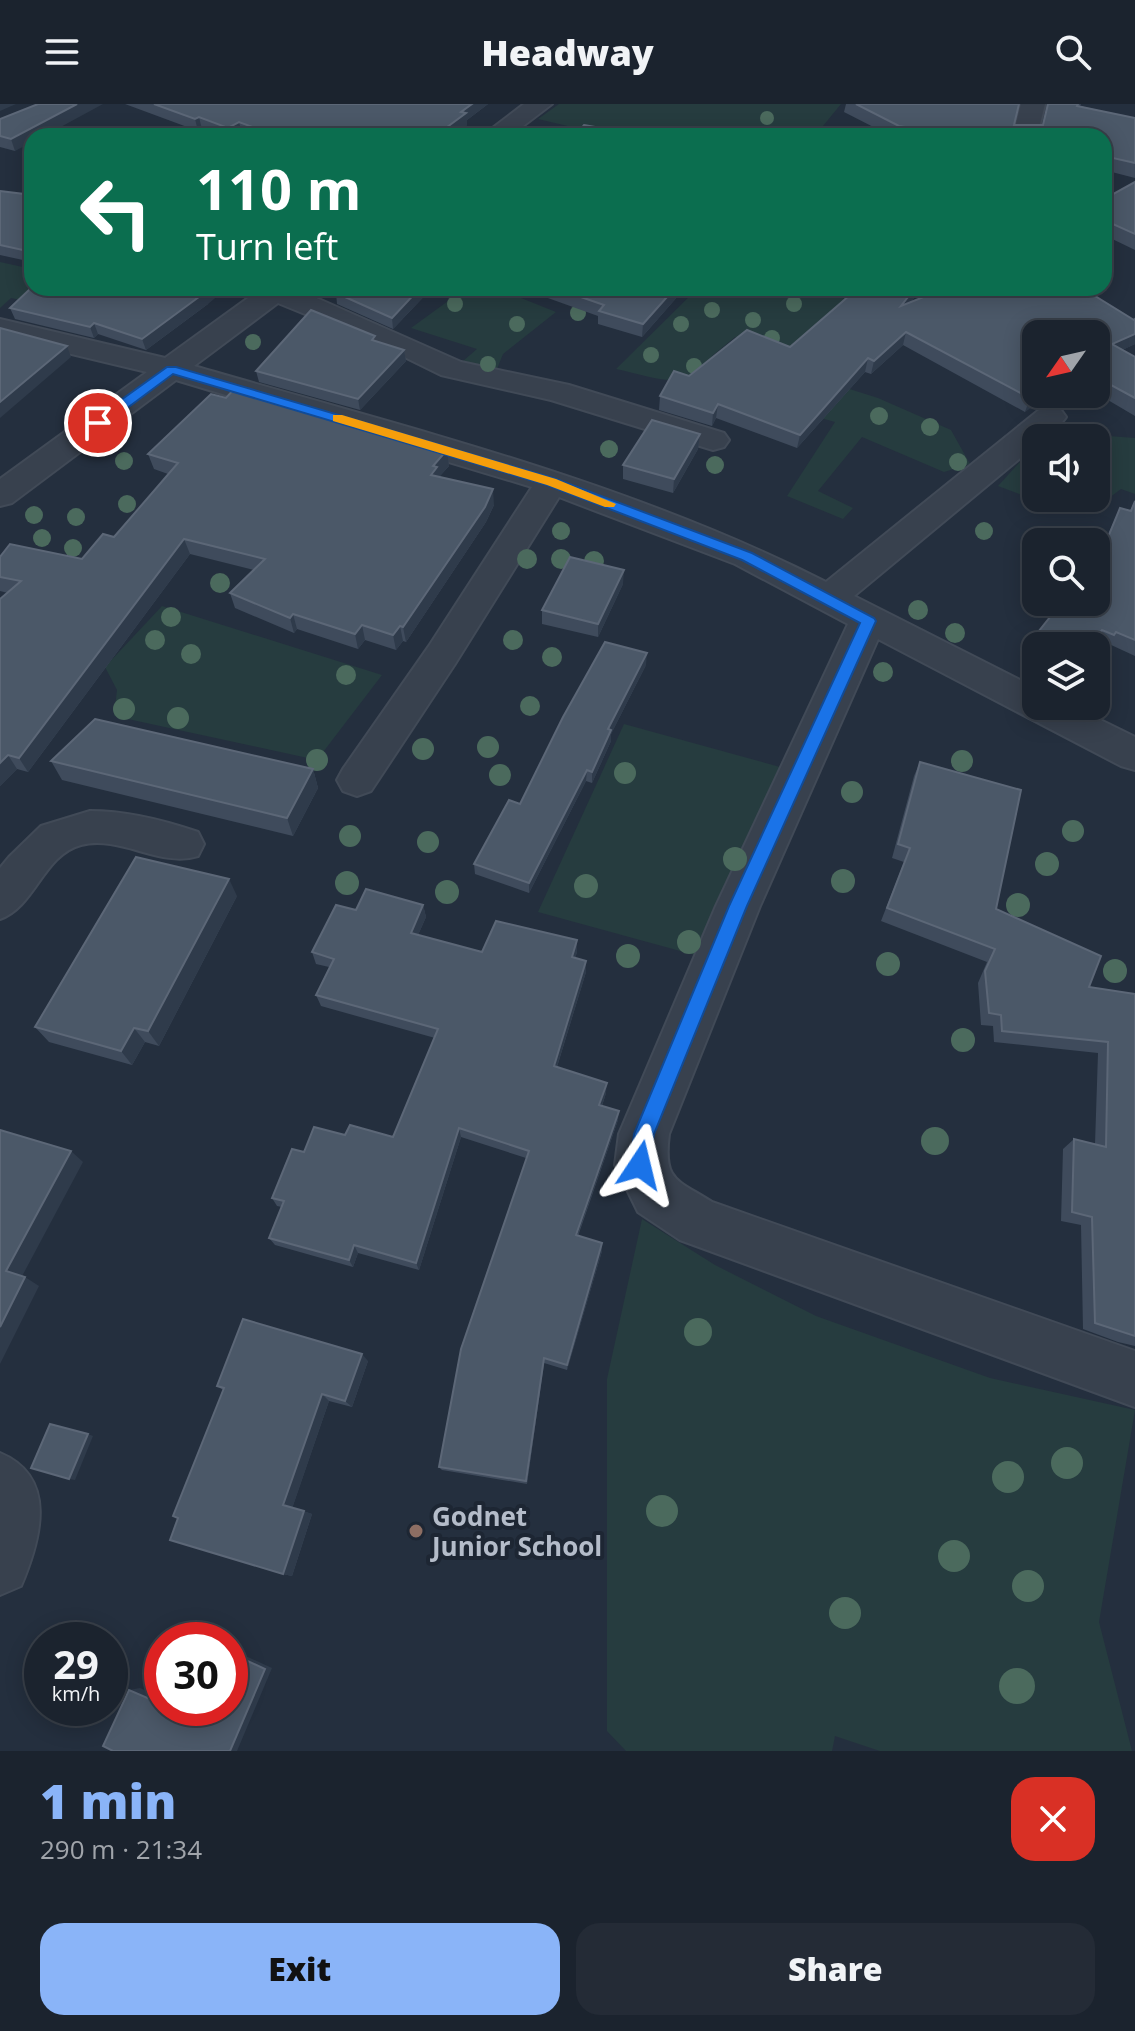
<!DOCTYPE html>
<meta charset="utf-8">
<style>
:root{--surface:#1b232e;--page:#242b36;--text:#f1f3f6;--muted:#a0a4aa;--line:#39404a;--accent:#8ab4f8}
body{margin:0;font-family:"Open Sans",sans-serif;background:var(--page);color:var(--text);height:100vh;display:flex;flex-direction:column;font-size:30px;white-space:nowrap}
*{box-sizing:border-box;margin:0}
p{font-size:26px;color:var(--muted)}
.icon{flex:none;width:44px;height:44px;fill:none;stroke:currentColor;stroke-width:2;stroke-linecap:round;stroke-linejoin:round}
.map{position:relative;height:1647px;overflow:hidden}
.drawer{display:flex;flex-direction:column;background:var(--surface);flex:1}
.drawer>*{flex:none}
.banner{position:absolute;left:24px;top:24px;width:1088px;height:168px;border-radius:24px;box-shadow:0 4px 20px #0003,0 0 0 2px var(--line);background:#0b6e4f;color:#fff;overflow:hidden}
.needle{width:52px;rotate:236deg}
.buttons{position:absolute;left:1022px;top:216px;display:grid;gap:16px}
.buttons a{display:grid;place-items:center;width:88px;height:88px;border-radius:16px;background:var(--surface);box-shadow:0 4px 20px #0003,0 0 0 2px var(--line);font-size:40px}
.speed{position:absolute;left:24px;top:1518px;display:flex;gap:16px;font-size:40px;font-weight:700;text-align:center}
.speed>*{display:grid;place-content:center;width:104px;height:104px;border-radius:50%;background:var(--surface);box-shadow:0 4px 20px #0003,0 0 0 2px var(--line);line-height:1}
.speed small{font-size:20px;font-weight:400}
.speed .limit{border:12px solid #d22;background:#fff;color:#111}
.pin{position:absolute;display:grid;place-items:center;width:68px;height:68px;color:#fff;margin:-34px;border:4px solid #fff;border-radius:50%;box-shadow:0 2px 8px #0007}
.me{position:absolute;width:88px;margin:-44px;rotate:10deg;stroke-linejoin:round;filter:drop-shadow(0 0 6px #0008)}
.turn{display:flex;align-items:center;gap:28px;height:168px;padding:0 40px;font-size:36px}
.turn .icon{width:104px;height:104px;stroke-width:2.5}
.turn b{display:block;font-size:56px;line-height:68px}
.round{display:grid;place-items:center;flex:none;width:84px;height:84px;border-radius:24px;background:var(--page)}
.head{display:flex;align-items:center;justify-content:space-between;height:136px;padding:0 40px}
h1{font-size:48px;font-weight:800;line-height:60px;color:var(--accent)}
.action{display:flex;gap:16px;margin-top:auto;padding:16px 40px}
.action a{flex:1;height:92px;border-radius:24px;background:var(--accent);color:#111;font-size:32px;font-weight:800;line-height:92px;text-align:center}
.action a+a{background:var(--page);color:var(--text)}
header{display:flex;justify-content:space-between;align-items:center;height:104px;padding:0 40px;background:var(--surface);font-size:36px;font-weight:800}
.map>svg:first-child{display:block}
.green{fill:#263c3f}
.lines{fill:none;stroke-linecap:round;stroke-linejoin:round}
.minor-casing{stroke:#414a57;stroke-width:4}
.minor{fill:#38414e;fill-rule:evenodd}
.tree{fill:#4b6a5d}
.wall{fill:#3f4b5c}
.shaded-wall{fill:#2f3b4b}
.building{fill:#4b5868;stroke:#5c6777;stroke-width:2}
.route{fill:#1a73e8;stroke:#114b97;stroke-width:2}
.slow{fill:#f59e0b}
.education-dot{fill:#8d6e63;stroke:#1d2633;stroke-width:3}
.labels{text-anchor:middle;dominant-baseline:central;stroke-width:8;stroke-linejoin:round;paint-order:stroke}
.near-poi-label{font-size:26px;font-weight:bold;fill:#b4bcc9;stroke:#1d2633;text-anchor:start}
</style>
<header><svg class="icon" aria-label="menu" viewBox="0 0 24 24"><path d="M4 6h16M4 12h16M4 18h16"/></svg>Headway<svg class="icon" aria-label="search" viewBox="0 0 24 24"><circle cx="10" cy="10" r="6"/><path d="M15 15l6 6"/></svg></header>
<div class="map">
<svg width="1135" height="1647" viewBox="0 0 1135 1647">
<rect width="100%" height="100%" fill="#242f3e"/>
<g class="green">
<path d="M559,0H841L823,22L862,32H610L538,15Z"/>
<path d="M0,158L32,165V184L25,197L11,194L0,204Z"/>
<path d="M466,184H496L556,208L503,250L495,270L456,263L477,245L411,224Z"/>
<path d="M698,184H792L822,194L826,190L847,195L783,252L735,233L712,252L718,256C683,288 658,274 616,265Z"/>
<path d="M821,276L878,294L951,326L970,360L944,368L862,333L818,387L853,404L843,415L787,392L835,318L758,296Z"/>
<path d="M1069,329L1135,334V390L1121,385L1094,405L1063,394H1096V334H1059Z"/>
<path d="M1036,347V391L1027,393L998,382L1019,359Z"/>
<path d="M162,502L382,571L317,656L114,612L117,586L105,563Z"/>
<path d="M624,620L780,663L702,853L538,808Z"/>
<path d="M642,1115L715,1161L816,1212L990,1274L1135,1306L1099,1518L1132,1647H880L835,1632L832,1647H626L607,1627V1275Z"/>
</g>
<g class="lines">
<defs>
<g id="minor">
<path d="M524,0H552L510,32H482Z"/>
<path d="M1021,0H1045L1037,32H1013Z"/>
<path d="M262,184H294L461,258L569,281L724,329L729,336L724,343L713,346L551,296L441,271L376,239L278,199L194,262C407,324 627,377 826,478L1039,306L1050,304L1061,306L1066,313C1059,323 1048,334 1036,334V341L854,492L1036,584V602H1072L1135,633V666L1121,662L878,535L760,802L669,1030C663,1077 676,1075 712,1098L1135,1247V1303L680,1136L638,1108L615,1061L619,1030L716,802L848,520L735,460L559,393L455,560L371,687L357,692L343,687L337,676L343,665L429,542L532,383L176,276L12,399L0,402V375L147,268L0,233V215L165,254Z"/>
<path d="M90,707C126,707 163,716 198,728L204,740L198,752C160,764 121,731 81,741C43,751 35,803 0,815V764L9,753L41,722Z"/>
<path d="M0,1349C58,1373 41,1435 21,1482L0,1491Z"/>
</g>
</defs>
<use href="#minor" class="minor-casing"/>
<use href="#minor" class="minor"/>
</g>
<g class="tree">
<circle cx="767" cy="14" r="7"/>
<circle cx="455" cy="200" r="8"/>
<circle cx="794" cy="200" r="8"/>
<circle cx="712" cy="206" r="8"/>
<circle cx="578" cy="209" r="8"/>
<circle cx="753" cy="216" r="8"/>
<circle cx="517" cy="220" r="8"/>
<circle cx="681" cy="220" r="8"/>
<circle cx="772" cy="234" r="8"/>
<circle cx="253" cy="238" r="8"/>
<circle cx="651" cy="251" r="8"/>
<circle cx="488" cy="260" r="8"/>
<circle cx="694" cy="262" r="8"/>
<circle cx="879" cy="312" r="9"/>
<circle cx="930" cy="323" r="9"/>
<circle cx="609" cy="345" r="9"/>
<circle cx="124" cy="357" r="9"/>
<circle cx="958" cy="358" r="9"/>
<circle cx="715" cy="361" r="9"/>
<circle cx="127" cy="400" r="9"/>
<circle cx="34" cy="411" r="9"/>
<circle cx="76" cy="413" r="9"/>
<circle cx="561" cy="427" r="9"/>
<circle cx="984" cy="427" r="9"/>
<circle cx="42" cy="434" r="9"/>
<circle cx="73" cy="444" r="9"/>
<circle cx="527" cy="455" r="10"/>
<circle cx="561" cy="455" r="10"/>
<circle cx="594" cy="457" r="10"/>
<circle cx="220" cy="479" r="10"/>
<circle cx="918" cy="506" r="10"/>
<circle cx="171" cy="513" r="10"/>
<circle cx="955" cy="529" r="10"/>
<circle cx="155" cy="536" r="10"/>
<circle cx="513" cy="536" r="10"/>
<circle cx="191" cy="550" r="10"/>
<circle cx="552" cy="553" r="10"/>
<circle cx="883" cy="568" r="10"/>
<circle cx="346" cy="571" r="10"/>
<circle cx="530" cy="602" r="10"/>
<circle cx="124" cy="605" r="11"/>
<circle cx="178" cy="614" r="11"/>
<circle cx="488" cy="643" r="11"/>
<circle cx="423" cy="645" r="11"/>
<circle cx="317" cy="656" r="11"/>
<circle cx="962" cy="657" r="11"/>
<circle cx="625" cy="669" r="11"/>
<circle cx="500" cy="671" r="11"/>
<circle cx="852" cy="688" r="11"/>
<circle cx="1073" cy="727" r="11"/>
<circle cx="350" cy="732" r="11"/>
<circle cx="428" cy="738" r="11"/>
<circle cx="735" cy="755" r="12"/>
<circle cx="1047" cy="760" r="12"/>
<circle cx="843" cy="777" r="12"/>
<circle cx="347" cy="779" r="12"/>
<circle cx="586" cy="782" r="12"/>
<circle cx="447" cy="788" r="12"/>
<circle cx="1018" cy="801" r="12"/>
<circle cx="689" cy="838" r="12"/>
<circle cx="628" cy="852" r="12"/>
<circle cx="888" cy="860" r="12"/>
<circle cx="1115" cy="867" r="12"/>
<circle cx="963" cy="936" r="12"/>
<circle cx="935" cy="1037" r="14"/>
<circle cx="698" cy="1228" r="14"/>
<circle cx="1067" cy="1359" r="16"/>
<circle cx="1008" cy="1373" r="16"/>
<circle cx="662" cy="1407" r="16"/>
<circle cx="954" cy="1452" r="16"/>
<circle cx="1028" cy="1482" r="16"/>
<circle cx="845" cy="1509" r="16"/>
<circle cx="1017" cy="1582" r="18"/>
</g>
<g class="wall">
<path d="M38,0L15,47L0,43V15Z"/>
<path d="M125,0H488L467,16V21L453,32H246L242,30L239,32H220L202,25L198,27Z"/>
<path d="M846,0H1019L1014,21H1042L1047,0H1081L1080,2L1135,14V74L1104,66V32H891L844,8Z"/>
<path d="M1135,78V146L1104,131V95Z"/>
<path d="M0,87L32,91V158L0,151Z"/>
<path d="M343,184H432L393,225L337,200L336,189Z"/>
<path d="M520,184H685L642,233L598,220V212Z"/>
<path d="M811,184H922L911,198L1134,216L1135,215V240L1122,246L1135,253V312L1096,289V230L1036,290L1025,308L903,241L871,270L865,268L797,344L716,314L712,322L659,306L660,292L689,272L790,243L847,195Z"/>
<path d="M208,200L146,246L98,230L94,234L15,215L10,204Z"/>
<path d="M376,237L404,246L406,257L360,306L259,278L256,267Z"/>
<path d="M226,294L447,346L449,362L439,373L494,401L486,418L406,538L403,537L396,546L365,536L358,545L297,525L294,529L235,504L230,489L254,466L190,450L28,668L17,665L0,682V495L8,489L0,487V453L82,455L114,433L168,370L154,365L148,350Z"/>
<path d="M700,330L698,345L673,389L623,375V361Z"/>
<path d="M1135,396V552L1109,540L1107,543L1095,538L1092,542H1039L1033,540L1039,527L1101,446L1120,404L1130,407Z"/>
<path d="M623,480L598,533L542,520V506Z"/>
<path d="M646,561L611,630V637L592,679L586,677L529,789L475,770L474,760L520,700Z"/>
<path d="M51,657L313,665L318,684L293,732L62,676Z"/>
<path d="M920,658L996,805L1089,883L1135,890V1242L1118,1238L1083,1225L1081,1121L1061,1117L1063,1045L1074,1035L1095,1040L1098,949L994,938L993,922L981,921L978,879L987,858L881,817L904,758L892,754L914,672Z"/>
<path d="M237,792L159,942L145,938L132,961L49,938L35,923Z"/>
<path d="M423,801L426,813L418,831L482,848H577L575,854L586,868L557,963L606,989L602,1002L618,1016L578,1132L602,1139V1147L567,1266L544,1259L527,1380L442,1366L439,1363L526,1054L461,1033L419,1166L358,1149L353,1163L275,1141L269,1134L282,1103L277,1102L272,1094L304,1048L345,1031L393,1033L435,934L321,902L316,891L329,863L316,860L312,848L356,806Z"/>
<path d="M368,1257L352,1303L329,1297L292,1404L312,1410L292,1472L283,1470L223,1286L217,1282Z"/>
</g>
<g class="shaded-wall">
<path d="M0,0H16L0,7Z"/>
<path d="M77,0H103L44,32H32V38L15,47L11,35Z"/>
<path d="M472,0H488L467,16V21L453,32H435Z"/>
<path d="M199,13L202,25L198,27L195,15Z"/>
<path d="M239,18L242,30L239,32H230L228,24Z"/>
<path d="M211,184H227L208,200L146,246L142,235Z"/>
<path d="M420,184H432L393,225L392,214Z"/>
<path d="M675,184H685L642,233L643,220Z"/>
<path d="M915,184H922L897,216L901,202Z"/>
<path d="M94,219L98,230L94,234L90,223Z"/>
<path d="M906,228L903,241L871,270L874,257Z"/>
<path d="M1135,230V240L1106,254L1112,240Z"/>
<path d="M67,242L71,253L0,314V298Z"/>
<path d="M404,246L406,257L360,306L358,295Z"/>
<path d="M868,254L865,268L797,344L800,331Z"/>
<path d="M1036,290H1051L1025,308L1030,294Z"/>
<path d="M718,300L716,314L712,322L713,309Z"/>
<path d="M700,330L698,345L673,389L674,375Z"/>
<path d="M447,346L449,362L439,373L431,371L433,362Z"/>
<path d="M493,385L494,401L486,418L406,538L403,523Z"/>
<path d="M184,435L190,450L28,668L19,654Z"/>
<path d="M624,466L623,480L598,533V520Z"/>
<path d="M293,510L297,525L294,529L290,514Z"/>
<path d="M362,521L365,536L358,545L355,530Z"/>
<path d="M400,522L403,537L396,546L393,531Z"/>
<path d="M647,549L646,561L611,630V637L592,679V668L608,625Z"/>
<path d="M8,651L17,665L0,682V659Z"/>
<path d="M313,665L318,684L293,732L287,714Z"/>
<path d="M587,666L586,677L529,789V779Z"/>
<path d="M229,775L237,792L159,942L148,927Z"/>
<path d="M423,801L426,813L414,840L411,829Z"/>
<path d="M577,836V848L572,865V853Z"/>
<path d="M586,857V868L554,972V962Z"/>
<path d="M134,924L145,938L132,961L121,947Z"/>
<path d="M607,979L606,989L599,1010V1001Z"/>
<path d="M619,1007L618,1016L575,1138L576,1131Z"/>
<path d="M459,1024L461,1033L419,1166L416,1159Z"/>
<path d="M71,1047L83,1058L20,1176L6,1167Z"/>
<path d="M602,1139V1147L567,1266V1261Z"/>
<path d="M354,1141L358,1149L353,1163L349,1156Z"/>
<path d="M25,1173L39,1182L0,1260V1223Z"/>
<path d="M362,1250L368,1257L352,1303L345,1297Z"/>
<path d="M544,1254V1259L527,1380L526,1377Z"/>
<path d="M322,1290L329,1297L292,1405L283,1401Z"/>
<path d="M88,1330L93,1332L75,1376L69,1375Z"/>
<path d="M304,1407L312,1410L292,1472L283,1470Z"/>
<path d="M230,1545L272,1564L237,1647H230Z"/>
<path d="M140,1584L162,1594L152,1596L129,1586Z"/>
</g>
<g class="building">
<path d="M38,0H77L11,35L0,32V15Z"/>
<path d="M154,0H472L461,8L466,9L435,32H277L239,18L228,24L199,13L195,15Z"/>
<path d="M856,0H1019L1014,21H1043L1048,0H1078L1077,2L1135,14V59L1104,52V32H1034L1013,28L1011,32H959L899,22Z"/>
<path d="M584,21L645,32H575Z"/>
<path d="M1135,78V130L1104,116V95Z"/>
<path d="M0,87L32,91V148L0,141Z"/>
<path d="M32,183V184H211L142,235L94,219L90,223L10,204Z"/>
<path d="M343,184H420L392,214L336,189Z"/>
<path d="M555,184H675L643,220L599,207L604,201Z"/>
<path d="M858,184H915L901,202L946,184H1082L1134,216L1135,215V230L1112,240L1135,253V294L1096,273V230H1036V290L1030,294L906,228L874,257L868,254L800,331L718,300L713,309L660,292L674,267L689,272L747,226L790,243Z"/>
<path d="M311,206L375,232L372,236L404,246L358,295L256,267Z"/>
<path d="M0,224L67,242L0,298Z"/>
<path d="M236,283L447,346L433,362L437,363L431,371L493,385L485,403L403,523L400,522L393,531L362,521L355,530L293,510L290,514L230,489L265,455L184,435L19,654L8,651L0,659V495L21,477L0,473V453L10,440L82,455L103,430L114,433L178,359L148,350L211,290L226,294Z"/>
<path d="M652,316L700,330L674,375L623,361Z"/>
<path d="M1135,397V536L1116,528L1114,531L1102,526L1090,542H1071L1039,527L1062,498H1096V453L1104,443L1120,404L1131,407Z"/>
<path d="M570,453L624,466L598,520L542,506Z"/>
<path d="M605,538L647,549L608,625L611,626L592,668L587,666L529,779L474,760L509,696L520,700L563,613Z"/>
<path d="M95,615L313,665L287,714L51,657Z"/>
<path d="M920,658L1021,686L996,805L1101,852L1089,883L1135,890V1232L1095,1219L1092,1113L1072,1108L1074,1035L1106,1043L1108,938L1002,927L1001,911L989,909L985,867L995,845L887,804L910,744L898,740Z"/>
<path d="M136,753L229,775L148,927L134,924L121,947L35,923Z"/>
<path d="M366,785L423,801L411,829L482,848L496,817L577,836L572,853L586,857L554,962L607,979L599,1001L619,1007L576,1131L602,1139L567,1261L544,1254L526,1377L439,1363L461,1245L529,1047L459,1024L416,1159L354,1141L349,1156L269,1134L284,1097L272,1094L292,1045L304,1048L314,1023L345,1031L350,1021L393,1033L438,925L316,891L334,855L312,848L336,801L356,806Z"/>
<path d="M0,1026L71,1047L6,1167L25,1173L0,1223Z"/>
<path d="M243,1215L362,1250L345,1297L322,1290L283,1401L304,1407L283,1470L170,1436L178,1414L173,1412L224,1284L217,1282Z"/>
<path d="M50,1320L88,1330L69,1375L31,1364Z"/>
<path d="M230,1549L265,1565L230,1647H113L103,1642L129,1586L152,1596L162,1574V1604H230Z"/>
</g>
<path class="route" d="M167,263H176L556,375L752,449L874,514L876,517L747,802L654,1030L647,1068L640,1071L633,1068L630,1061L634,1030L729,802L860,519L742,456L547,381L173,270L103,322H93V316Z"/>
<path class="slow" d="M333,311H342L556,375L616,400L614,403H605L547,381L333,317Z"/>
<circle class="education-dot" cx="416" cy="1427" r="8"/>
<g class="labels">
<g class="near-poi-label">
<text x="432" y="1412">Godnet<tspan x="432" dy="30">Junior School</tspan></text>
</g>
</g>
</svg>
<div class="buttons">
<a><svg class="needle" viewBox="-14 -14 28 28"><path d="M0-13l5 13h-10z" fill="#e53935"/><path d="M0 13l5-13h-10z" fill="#a0a4aa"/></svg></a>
<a><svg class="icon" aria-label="sound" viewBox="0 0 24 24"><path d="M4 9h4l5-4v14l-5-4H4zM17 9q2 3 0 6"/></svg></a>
<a><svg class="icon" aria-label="search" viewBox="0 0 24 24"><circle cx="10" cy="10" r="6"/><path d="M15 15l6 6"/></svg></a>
<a><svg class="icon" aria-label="layers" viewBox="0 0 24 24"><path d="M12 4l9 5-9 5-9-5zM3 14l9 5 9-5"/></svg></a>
</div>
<div class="speed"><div>29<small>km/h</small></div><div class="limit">30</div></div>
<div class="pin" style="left:98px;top:319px;background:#d93025"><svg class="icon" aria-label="arrive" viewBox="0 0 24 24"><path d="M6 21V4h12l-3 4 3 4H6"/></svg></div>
<svg class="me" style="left:640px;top:1061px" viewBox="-20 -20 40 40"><path d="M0-17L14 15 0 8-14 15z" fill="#1a73e8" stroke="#fff" stroke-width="4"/></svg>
<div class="banner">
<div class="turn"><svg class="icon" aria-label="left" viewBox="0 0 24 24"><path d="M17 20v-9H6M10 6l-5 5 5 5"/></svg><div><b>110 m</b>Turn left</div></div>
</div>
</div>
<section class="drawer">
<div class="head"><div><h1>1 min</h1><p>290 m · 21:34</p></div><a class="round" style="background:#d93025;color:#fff"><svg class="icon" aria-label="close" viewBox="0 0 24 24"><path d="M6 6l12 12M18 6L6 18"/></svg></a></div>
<div class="action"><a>Exit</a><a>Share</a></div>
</section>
